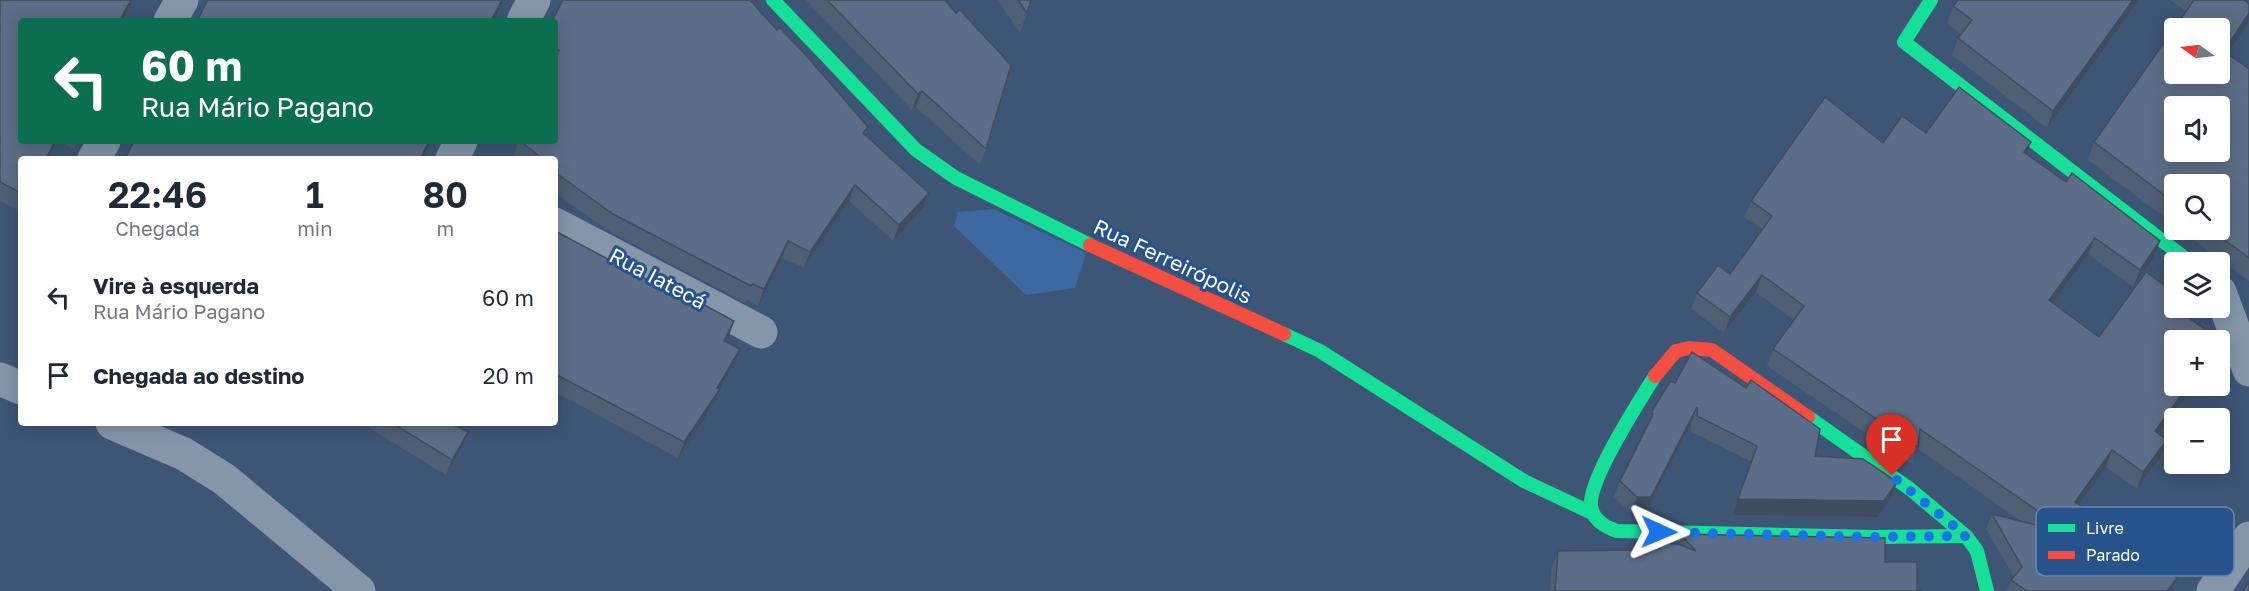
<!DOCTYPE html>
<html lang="pt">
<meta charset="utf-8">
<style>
:root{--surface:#fff;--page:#f2f2f3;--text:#1f2937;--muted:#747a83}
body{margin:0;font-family:"Golos Text",sans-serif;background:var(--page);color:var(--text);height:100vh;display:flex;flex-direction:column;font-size:22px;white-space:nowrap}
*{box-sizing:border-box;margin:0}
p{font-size:20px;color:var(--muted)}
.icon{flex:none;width:33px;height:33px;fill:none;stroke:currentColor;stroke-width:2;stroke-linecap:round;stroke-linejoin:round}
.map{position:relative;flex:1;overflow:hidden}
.drawer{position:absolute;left:18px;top:156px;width:540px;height:270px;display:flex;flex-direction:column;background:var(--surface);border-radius:6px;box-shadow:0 3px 15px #0003}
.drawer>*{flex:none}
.guide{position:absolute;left:18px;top:18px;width:540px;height:126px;border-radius:6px;box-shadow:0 3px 15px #0003;background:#0b6e4f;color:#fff;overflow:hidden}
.needle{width:39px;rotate:284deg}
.controls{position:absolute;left:2164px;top:18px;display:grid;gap:12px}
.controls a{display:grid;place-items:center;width:66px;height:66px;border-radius:6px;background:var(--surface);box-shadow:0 3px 15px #0003;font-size:30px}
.pin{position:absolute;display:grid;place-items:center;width:51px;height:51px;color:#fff;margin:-62px -26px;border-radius:50% 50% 50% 0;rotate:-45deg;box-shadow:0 0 6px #0007}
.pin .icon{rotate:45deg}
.me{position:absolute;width:66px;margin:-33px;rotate:91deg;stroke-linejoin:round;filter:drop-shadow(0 0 4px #0008)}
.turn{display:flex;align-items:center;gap:21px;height:126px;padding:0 24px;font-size:27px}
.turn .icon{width:78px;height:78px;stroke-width:2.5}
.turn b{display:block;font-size:42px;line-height:51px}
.eta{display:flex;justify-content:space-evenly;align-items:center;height:102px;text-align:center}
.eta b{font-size:36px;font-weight:600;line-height:42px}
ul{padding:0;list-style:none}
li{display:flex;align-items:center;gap:18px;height:78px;padding:0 24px}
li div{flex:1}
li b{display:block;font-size:22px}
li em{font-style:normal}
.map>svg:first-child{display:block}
.green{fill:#3c69a2}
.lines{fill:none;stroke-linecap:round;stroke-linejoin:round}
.street{stroke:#8596a9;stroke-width:33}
.fast{stroke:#16e098;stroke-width:14}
.jam{stroke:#f24e42;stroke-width:14}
.wall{fill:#4f5f74}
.shaded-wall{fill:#404d5e}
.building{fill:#5c6e87;stroke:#404d5e;stroke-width:1.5;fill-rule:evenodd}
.route{stroke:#1a73e8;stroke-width:10;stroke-dasharray:0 18}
.labels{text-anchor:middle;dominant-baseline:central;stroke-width:6;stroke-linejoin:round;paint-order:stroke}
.street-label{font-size:21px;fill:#fff;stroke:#27538d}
.key{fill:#27538d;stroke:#6887af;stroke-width:1.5}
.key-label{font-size:16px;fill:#fff}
</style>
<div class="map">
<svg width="2249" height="591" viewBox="0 0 2249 591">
<rect width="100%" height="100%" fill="#3e5676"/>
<path class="green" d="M994,209L1086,253L1075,288L1026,295L954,226L958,212Z"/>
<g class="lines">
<g class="street">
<path d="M170,21L182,0"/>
<path d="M523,21L534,0"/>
<path d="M94,159L104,141"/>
<path d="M452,159L461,141"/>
<path d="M555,224L761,332"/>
<path d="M2220,292L2249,370"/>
<path d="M0,379L21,388"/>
<path d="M112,423L184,454L224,479L359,591"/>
<path d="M2213,591L2249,538"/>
</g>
<g class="fast">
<path d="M773,0L916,150L956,178L1090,245"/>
<path d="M1931,0L1904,42L2190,262"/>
<path d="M1284,334L1320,351L1524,481L1592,513"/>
<path d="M1655,376C1640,400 1588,480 1591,506C1593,520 1605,527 1617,531L1874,537L1966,536"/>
<path d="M1808,417L1910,489L1966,536L1977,551L1987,591"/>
</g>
<g class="jam">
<path d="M1090,245L1284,334"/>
<path d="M1655,376L1676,351L1689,348L1712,350L1808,417"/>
</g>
</g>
<g class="wall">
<path d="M0,0H134L122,21H21V141H57L48,159H21V211L0,201Z"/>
<path d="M806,0H945L986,149L980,165L916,107L912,110Z"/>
<path d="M998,0H1031L1020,33Z"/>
<path d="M2139,0L2047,128L1952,55L1958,38L1961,34L1947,23L1953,6Z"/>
<path d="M2170,0H2244L2247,25L2227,53L2249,69V281L2181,230H2220L2175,184V225L2088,160L2094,142L2186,11Z"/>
<path d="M555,21L777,30L868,127L865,135L929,193L923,209L893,241L849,201L804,268L782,258L758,306L747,300L746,303L607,230L555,193V159H516L513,157L519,141H555Z"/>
<path d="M1926,133L2027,154L2154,258L2133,287L2088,254L2053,303L2099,337L2175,293V386H2193L2159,434L2167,440L2161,456L2137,489L2106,467L2079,505L2075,523L2064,540L2104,572L2177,578L2172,591H2007L2011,580L2014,577L1986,529L1992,514L2022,522L1917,448L1912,464L1767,366L1773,349L1794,320L1756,292L1724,333L1691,309L1697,293L1730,274L1762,229L1744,217L1751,201L1883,143Z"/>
<path d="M59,141H78L74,149Z"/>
<path d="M555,231L729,336L726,342L734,364L718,392L714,404L678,458L555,392Z"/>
<path d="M1670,381L1815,456L1897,482L1891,498L1878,517L1732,515L1752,462L1691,432V423L1645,513H1631L1614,497L1620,481L1646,429H1645L1651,413Z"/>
<path d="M361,423H460L458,427L462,448L446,475Z"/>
<path d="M1680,534L1885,562L1917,590L1920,591H1550L1551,569L1558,551L1632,550L1635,542L1676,544Z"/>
</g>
<g class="shaded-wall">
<path d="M131,0H134L122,21H119Z"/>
<path d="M502,0H504L493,21H491Z"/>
<path d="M2133,0H2139L2047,128L2053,111Z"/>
<path d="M2249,13V18L2247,25L2220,64L2224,51Z"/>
<path d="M922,91L916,107L912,110L918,94Z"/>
<path d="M55,141H57L48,159H46Z"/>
<path d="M429,141H431L422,159H420Z"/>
<path d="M2031,142L2025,159L2024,152Z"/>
<path d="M855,185L849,201L804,268L810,252Z"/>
<path d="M929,193L923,209L893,241L899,225Z"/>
<path d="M2095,238L2088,254L2043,317L2049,300Z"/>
<path d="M788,241L782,258L758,306L764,289Z"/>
<path d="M2160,241L2154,258L2133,287L2140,270Z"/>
<path d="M1762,275L1756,292L1724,333L1730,317Z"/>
<path d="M734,321L729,336L718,356L724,341Z"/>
<path d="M740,349L734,364L718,392L714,404L678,458L684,442Z"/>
<path d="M2188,386H2193L2149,448L2155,431Z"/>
<path d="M1697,407L1691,423L1645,513H1631L1637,497Z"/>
<path d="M468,432L462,448L446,475L452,460Z"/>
<path d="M2167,440L2161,456L2137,489L2143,472Z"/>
<path d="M2112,450L2106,467L2069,519L2075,502Z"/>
<path d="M1897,482L1891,498L1878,517L1732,515L1738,499Z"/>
<path d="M2081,506L2075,523L2059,547L2065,530Z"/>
<path d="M2177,578L2172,591H2167Z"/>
</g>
<g class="building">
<path d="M0,0H131L119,21H21V141H55L46,159H21V193L0,182Z"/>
<path d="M208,0H502L491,21H197Z"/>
<path d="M563,0H750L777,30L780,28L804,53L868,127L863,133L929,193L899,225L855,185L810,252L788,241L764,289L753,284L751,286L613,214L556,173L558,171L555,169V159H543L520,141H555V57L559,50L555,48V21H552Z"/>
<path d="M827,0H945L956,13L960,10L1011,65L986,149L922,91L918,94Z"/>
<path d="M1018,0H1031L1027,13Z"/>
<path d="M1958,0H2133L2053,111L1958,38L1972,20L1953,6Z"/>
<path d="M2194,0H2244L2249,4V13L2224,51L2249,69V258L2211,230H2220V184H2175V203L2094,142ZM2175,28H2220V74H2175ZM2175,106H2220V152H2175Z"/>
<path d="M1959,87L2031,142L2024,152L2066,182L2072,173L2160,241L2140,270L2095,238L2049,300L2099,337L2146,272L2175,293V301L2172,306L2220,340H2175V386H2188L2155,431L2167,440L2143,472L2112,450L2075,502L2081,506L2065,530L1920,429L1918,447L1773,349L1804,306L1762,275L1730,317L1697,293L1718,265L1730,274L1772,216L1751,201L1825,97L1883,143L1902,116L1926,133Z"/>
<path d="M134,141H429L420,159H125Z"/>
<path d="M555,231L683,299L686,295L734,321L724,341L740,349L717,388L720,389L684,442L555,374Z"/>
<path d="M1692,352L1746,388L1751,380L1820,429L1815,456L1863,459L1897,482L1884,501L1738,499L1757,446L1697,416V407L1651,497H1637L1620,481L1653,414L1651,413L1670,381L1675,383Z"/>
<path d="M392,423H457L456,426L468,432L452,460Z"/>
<path d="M1992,514L2064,532L2060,538L2104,572L2127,540L2177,578L2167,591H2027L2011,580L2022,567Z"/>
<path d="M1680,534L1885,538V562H1917V590H1921L1920,591H1555L1558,551L1634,550L1635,542L1679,544L1696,551Z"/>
<path d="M2249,582V591H2243Z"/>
</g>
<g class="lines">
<path class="route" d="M1659,532L1874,537L1966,536L1892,476"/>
</g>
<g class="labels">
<g class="street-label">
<text transform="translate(1173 261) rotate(25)">Rua Ferreirópolis</text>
<text transform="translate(658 278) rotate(28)">Rua Iatecá</text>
</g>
</g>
<rect x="2036" y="507" width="198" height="69" rx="9" class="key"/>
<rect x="2048" y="524" width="27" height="8" fill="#16e098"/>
<rect x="2048" y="551" width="27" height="8" fill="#f24e42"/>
<g class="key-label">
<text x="2086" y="534">Livre</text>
<text x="2086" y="561">Parado</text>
</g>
</svg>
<div class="controls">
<a><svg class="needle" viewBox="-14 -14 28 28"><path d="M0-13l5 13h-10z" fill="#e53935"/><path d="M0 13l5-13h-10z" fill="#747a83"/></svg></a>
<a><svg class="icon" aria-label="sound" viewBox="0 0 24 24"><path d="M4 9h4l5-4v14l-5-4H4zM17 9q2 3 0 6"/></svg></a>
<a><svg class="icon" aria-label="search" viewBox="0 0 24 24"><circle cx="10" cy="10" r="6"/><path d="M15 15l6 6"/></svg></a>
<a><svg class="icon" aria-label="layers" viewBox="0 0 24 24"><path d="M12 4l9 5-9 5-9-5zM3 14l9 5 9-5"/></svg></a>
<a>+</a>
<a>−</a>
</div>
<div class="pin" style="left:1892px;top:476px;background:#d93025"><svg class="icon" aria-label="arrive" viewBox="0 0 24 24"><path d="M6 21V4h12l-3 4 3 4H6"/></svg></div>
<svg class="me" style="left:1659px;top:532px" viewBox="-20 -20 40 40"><path d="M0-17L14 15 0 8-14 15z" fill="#1a73e8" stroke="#fff" stroke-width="4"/></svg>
<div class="guide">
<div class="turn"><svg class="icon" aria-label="left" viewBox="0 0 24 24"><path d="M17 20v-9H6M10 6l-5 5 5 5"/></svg><div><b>60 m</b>Rua Mário Pagano</div></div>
</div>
<section class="drawer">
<div class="eta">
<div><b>22:46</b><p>Chegada</p></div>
<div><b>1</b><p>min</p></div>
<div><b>80</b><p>m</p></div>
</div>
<ul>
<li><svg class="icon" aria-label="left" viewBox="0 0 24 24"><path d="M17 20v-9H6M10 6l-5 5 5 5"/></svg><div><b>Vire à esquerda</b><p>Rua Mário Pagano</p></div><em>60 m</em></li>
<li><svg class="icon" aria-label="arrive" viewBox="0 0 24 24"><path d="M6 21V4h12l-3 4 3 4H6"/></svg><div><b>Chegada ao destino</b></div><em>20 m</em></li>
</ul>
</section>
</div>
